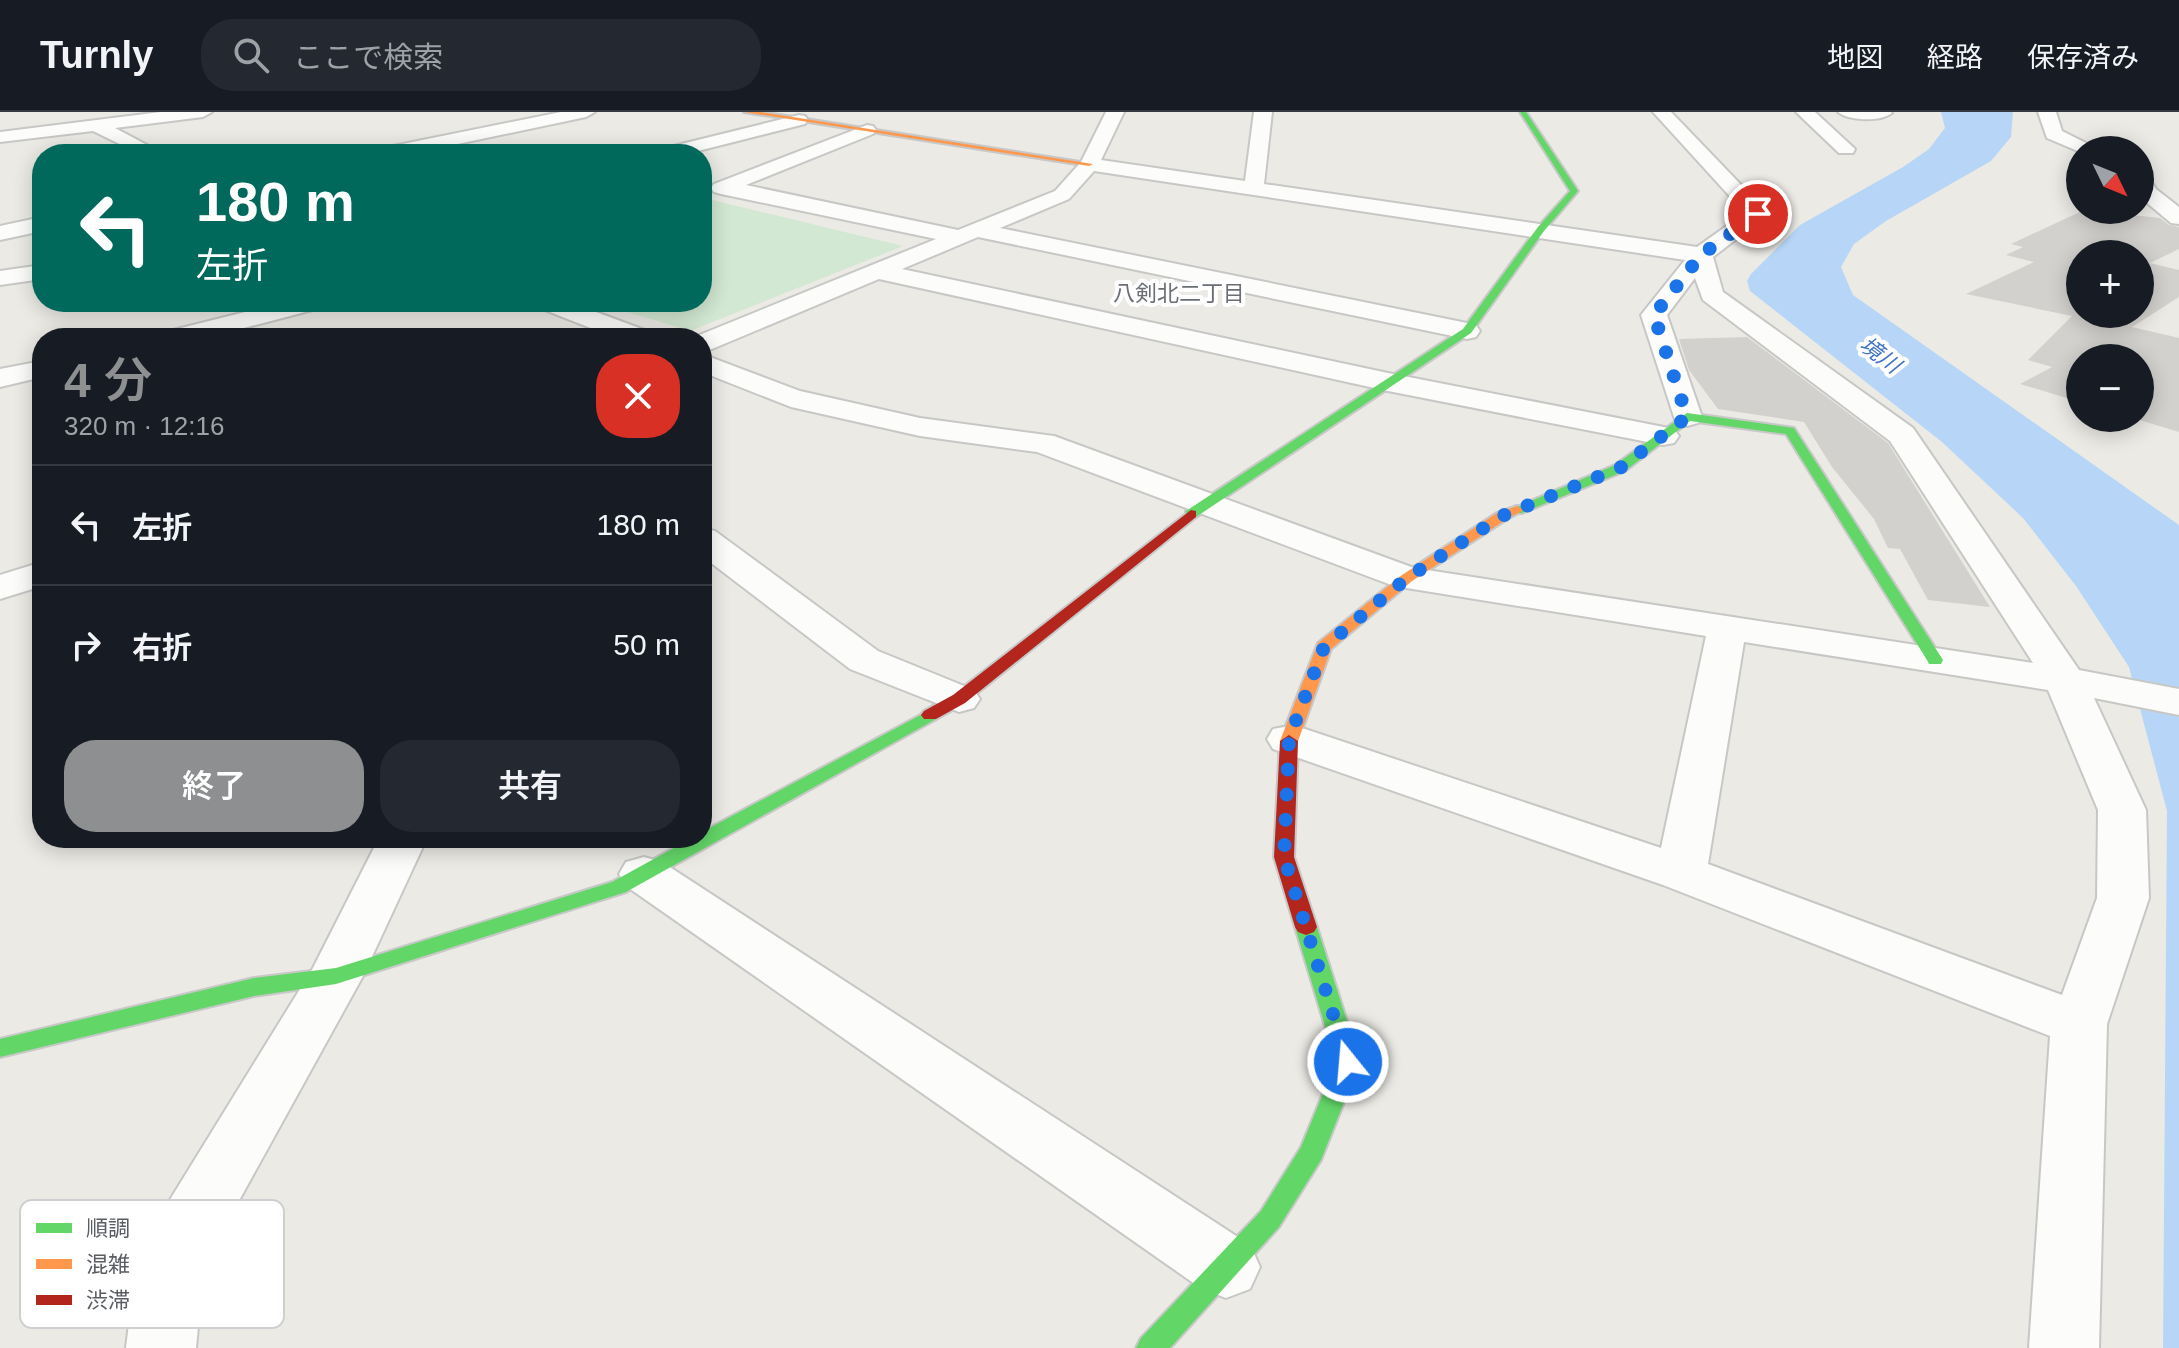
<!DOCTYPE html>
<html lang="ja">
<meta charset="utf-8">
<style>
:root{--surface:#171b24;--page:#242831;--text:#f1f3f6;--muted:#9ea1a6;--line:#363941;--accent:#8d8f90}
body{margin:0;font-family:Arial,"Noto Sans JP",sans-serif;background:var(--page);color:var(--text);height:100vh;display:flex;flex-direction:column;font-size:30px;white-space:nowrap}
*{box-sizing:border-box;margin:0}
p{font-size:26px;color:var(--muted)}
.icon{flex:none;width:44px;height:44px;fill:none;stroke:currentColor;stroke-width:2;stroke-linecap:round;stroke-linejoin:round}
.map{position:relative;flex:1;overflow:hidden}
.drawer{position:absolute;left:32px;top:216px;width:680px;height:520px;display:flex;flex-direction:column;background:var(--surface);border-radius:32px;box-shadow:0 4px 20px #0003}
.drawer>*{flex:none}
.hud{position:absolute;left:32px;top:32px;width:680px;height:168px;border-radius:32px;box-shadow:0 4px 20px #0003;background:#00695c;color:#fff;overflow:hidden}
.needle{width:52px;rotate:133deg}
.tools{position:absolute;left:2066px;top:24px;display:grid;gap:16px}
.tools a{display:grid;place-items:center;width:88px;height:88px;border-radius:50%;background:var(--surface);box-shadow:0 4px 20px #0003;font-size:40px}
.pin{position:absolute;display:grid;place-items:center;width:68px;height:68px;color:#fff;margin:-34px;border:4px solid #fff;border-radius:50%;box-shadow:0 2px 8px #0007}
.me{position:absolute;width:88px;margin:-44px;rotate:343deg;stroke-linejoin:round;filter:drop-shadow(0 0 6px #0008)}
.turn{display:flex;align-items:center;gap:28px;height:168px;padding:0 32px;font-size:36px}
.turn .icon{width:104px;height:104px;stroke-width:2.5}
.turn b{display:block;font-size:56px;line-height:68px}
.round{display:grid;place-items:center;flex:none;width:84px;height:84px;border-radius:32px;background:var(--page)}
.overview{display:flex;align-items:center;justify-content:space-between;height:136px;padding:0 32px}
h1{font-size:48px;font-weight:600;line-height:60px;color:var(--accent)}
.cta{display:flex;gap:16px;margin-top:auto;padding:16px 32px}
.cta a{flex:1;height:92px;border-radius:32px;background:var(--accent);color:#fff;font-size:32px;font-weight:600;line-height:92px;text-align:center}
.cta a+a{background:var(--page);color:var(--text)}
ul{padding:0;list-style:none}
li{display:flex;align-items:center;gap:24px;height:120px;padding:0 32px;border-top:2px solid var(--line)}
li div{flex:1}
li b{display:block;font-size:30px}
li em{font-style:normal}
header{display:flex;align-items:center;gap:48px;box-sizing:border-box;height:112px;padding:0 40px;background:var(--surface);border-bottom:2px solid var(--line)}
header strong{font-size:38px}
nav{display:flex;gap:44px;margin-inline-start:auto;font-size:28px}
.search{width:560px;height:72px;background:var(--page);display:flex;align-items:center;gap:20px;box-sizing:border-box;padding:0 28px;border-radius:32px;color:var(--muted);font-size:30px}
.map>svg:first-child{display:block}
.green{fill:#d2e8d2}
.water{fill:#b7d6f7}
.building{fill:#d2d1ce;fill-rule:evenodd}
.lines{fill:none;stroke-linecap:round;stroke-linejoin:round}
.street-casing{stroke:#c7c7c5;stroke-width:4}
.fast-casing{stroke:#c7c8c7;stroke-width:4}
.slow-casing{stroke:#c7c8c7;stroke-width:4}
.jam-casing{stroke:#c7c8c7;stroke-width:4}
.street{fill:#fcfcfb;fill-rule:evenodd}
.fast{fill:#63d668;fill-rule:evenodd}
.slow{fill:#ff974d;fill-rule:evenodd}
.jam{fill:#b3261e;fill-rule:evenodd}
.route{stroke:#1a73e8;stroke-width:14;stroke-dasharray:0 25.2}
.labels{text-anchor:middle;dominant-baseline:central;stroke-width:8;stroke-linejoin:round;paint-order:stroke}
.far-neighbourhood-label{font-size:22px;fill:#6b6f75;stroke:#fff}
.far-water-label{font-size:22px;font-style:italic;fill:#4174c5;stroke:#fff}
.key{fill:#fff;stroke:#cecfd0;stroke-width:2}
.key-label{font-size:22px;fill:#5a5e63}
</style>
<header>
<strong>Turnly</strong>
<div class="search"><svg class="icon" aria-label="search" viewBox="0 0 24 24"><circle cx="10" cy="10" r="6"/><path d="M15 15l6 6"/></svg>ここで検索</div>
<nav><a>地図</a><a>経路</a><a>保存済み</a></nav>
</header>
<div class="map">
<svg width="2179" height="1236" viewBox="0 0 2179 1236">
<rect width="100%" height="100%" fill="#ebeae5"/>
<path class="green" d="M704,86L903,134L690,219L595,190H702Z"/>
<path class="water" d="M1941,0H2013L2011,25L1991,49L1886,109L1854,132L1841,155L1853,183L2179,413V1236H2163L2167,699L2129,555L2076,474L2023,406L1942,330L1750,179L1747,169L1751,162L1800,113L1903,55L1929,37L1945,16Z"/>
<g class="building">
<path d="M2084,98L2160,106L2169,113L2179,115V137L2150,151L2179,158V185L2132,215L2179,226V320L2133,306H2140V246H2080V290L2020,272L2052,255L2028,248L2072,204L1966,182L2034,150L2006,143L2023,135L2011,132ZM2080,142H2140V202H2080Z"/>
<path d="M1747,225L1888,331L1990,495L1928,488L1900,437L1888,436L1874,407L1832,355L1804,310L1718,297L1689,258L1679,227Z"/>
</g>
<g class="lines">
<defs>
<g id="street">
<path d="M161,0H212L203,5L115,16L164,42H140L93,19L0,30V20Z"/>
<path d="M561,0H595L586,5L410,42H374L383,36Z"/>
<path d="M1106,0H1124L1101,48L1245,69L1254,0H1272L1264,72L1697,135L1745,101L1653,0H1671L1769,102L1713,145L1723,180L1913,316L2079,558L2179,577V603L2094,586L2146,698L2149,786L2107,912L2099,1236H2029L2050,924L1663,773L1273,637L1267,627L1273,617L1289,614L1305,617L1661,736L1706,524L1394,474L1037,340L920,324L791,295L702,260V242L800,279L920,306L1054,324L1414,456L2033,551L1890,329L1703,188L1695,166L1667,203L1702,305L1698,311L1687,314L1676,311L1641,203L1685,148L1094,59L1069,87L1000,116L1467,211L1476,213L1480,219L1476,225L1467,227L978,125L902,157L1388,261L1674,317L1679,324L1674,331L1663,333L1388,279L879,167L712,237L702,239V226H692L936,127L721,82L714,80L711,76L714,72L867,13L873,14L876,18L873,22L746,73L958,118L1055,79L1081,50ZM1744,530L2048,578L2098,698L2097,786L2062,883L1708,752Z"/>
<path d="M1796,0H1815L1855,37L1853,41H1839Z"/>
<path d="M1838,0H1891L1892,1C1881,10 1849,9 1838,0Z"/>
<path d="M2038,0H2056L2062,19L2100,38L2080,40L2047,26Z"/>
<path d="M799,3L805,4L808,8L805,12L686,42H655L657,38Z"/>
<path d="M2140,60L2147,62L2156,77L2179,95V112L2171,111L2140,85Z"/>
<path d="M42,105V119L0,128V114Z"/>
<path d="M42,153V167L0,173V159Z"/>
<path d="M285,190H328L324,195L206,226H162L165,220Z"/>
<path d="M533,190H569L650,220L653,226H616L537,195Z"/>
<path d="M42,249V265L0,275V257Z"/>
<path d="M702,416L715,419L878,539L974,578L980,587L974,596L959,600L850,557L702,444Z"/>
<path d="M42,450V474L0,487V463Z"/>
<path d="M379,726H427L363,864L204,1152L196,1236H126L137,1147L147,1125L313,856Z"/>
<path d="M644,745L662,750L1250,1133L1260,1155L1250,1177L1226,1186L1202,1177L626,774L619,762L626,750Z"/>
</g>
<g id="fast">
<path d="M1520,0H1526L1578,79L1544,119L1471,221L1196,405H1186V399L1463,217L1538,115L1570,79Z"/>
<path d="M1687,301L1794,316L1943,548L1941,552H1929L1927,548L1786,322L1690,309L1625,359L1522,401H1512L1510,398L1615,353Z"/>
<path d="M930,598L939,603L936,607L626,780L336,872L254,884L0,945V927L254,866L336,856L612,770L692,726H702V720Z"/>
<path d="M1306,807L1314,810L1317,815L1360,950L1321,1048L1279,1115L1170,1236H1136L1141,1226L1261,1099L1301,1035L1336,950L1295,815L1298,810Z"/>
</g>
<g id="slow">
<path d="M744,0H761L1093,52L1089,54Z"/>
<path d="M1517,394L1524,398L1507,407L1412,469L1331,537L1298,629L1289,635L1283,633L1280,629L1318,531L1402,463L1497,401Z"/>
</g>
<g id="jam">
<path d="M1191,398L1196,399V405L965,591L936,607H924L921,603L924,599L953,583Z"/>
<path d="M1289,623L1298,629L1294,745L1317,815L1314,820L1306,823L1298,820L1295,815L1274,745L1280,629Z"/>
</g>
</defs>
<use href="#street" class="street-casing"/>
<use href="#fast" class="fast-casing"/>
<use href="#slow" class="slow-casing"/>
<use href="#jam" class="jam-casing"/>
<use href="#street" class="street"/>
<use href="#fast" class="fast"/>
<use href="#slow" class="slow"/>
<use href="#jam" class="jam"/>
</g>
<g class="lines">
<path class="route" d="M1348,950L1284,745L1289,627L1324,535L1407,466L1502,404L1620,356L1687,305L1654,203L1701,143L1758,102"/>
</g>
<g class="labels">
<g class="far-neighbourhood-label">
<text x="1179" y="181">八剣北二丁目</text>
</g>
<g class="far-water-label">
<text transform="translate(1880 243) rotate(37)">境川</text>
</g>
</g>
<rect x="20" y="1088" width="264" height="128" rx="12" class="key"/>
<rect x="36" y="1111" width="36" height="10" fill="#63d668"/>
<rect x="36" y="1147" width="36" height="10" fill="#ff974d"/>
<rect x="36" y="1183" width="36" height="10" fill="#b3261e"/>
<g class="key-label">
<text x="86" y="1124">順調</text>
<text x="86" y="1160">混雑</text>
<text x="86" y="1196">渋滞</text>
</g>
</svg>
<div class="tools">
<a><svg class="needle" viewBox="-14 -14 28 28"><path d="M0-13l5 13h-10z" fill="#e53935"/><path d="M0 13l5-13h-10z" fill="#9ea1a6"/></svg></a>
<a>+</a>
<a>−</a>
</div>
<div class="pin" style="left:1758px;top:102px;background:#d93025"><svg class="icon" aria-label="arrive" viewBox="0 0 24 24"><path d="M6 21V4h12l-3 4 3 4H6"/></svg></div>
<svg class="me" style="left:1348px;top:950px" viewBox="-20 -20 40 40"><circle r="17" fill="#1a73e8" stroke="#fff" stroke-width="3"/><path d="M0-11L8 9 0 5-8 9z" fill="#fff"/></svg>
<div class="hud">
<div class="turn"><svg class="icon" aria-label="left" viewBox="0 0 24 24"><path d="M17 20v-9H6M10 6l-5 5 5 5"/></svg><div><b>180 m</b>左折</div></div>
</div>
<section class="drawer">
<div class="overview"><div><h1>4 分</h1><p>320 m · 12:16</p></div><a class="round" style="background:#d93025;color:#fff"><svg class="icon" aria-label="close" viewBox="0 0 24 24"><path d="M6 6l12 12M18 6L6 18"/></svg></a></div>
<ul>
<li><svg class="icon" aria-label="left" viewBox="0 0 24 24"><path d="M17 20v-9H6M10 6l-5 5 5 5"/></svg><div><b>左折</b></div><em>180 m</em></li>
<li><svg class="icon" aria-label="right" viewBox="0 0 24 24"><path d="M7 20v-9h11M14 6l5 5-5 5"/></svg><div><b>右折</b></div><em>50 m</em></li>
</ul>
<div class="cta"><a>終了</a><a>共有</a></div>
</section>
</div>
